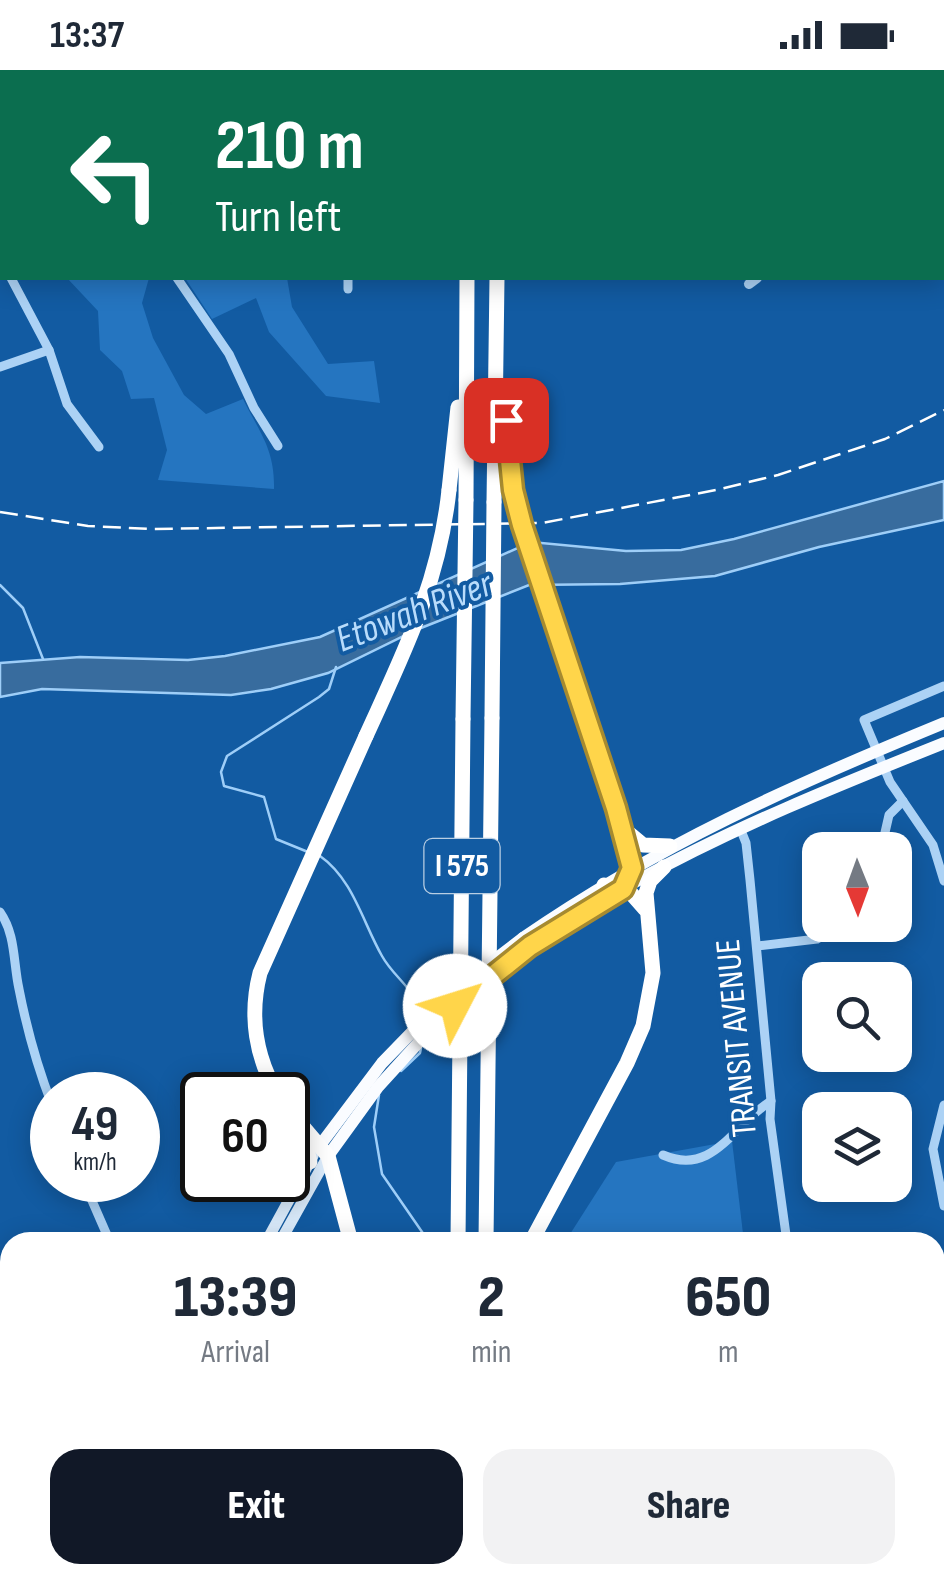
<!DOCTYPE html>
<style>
:root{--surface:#fff;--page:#f2f2f3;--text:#1f2937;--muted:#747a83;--accent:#111827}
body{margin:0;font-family:"Sofia Sans Condensed",sans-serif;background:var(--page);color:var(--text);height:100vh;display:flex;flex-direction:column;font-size:38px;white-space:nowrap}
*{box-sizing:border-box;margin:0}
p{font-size:32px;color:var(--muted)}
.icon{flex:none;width:55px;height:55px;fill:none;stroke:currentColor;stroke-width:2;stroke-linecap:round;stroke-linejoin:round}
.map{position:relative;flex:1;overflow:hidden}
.drawer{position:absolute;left:0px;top:1162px;width:945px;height:352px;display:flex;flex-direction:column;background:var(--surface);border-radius:30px 30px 0 0;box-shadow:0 5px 25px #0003}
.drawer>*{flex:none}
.banner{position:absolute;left:0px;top:0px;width:945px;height:210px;box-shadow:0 5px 25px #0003;background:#0b6e4f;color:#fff;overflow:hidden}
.needle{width:65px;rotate:179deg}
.fabs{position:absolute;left:802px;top:762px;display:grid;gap:20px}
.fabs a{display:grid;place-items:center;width:110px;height:110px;border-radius:20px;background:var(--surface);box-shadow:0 5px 25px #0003;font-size:50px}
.speed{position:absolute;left:30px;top:1002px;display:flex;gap:20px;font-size:50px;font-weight:700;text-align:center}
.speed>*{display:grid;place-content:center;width:130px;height:130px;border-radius:50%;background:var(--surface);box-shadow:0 5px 25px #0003;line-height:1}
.speed small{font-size:25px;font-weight:400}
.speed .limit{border:5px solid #111;border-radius:15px;background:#fff;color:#111}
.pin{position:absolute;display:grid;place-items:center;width:85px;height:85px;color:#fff;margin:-42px;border-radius:20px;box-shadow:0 5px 15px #0006}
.me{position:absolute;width:110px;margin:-55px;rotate:50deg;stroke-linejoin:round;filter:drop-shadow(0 0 8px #0008)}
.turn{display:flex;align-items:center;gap:35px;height:210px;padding:0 50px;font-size:45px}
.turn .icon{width:130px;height:130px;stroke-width:2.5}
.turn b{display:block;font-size:70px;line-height:85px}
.eta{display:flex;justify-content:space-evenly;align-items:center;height:170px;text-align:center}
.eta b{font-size:60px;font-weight:800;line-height:70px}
.action{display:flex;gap:20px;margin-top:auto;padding:20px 50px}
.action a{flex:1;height:115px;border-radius:30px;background:var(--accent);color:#fff;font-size:40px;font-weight:800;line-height:115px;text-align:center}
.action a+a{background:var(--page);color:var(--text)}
.status{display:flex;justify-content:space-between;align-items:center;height:70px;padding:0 50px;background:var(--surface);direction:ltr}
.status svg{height:28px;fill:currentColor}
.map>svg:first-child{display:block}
.green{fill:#2575c0}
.water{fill:#386c9e;stroke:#9ecef8;stroke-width:2.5}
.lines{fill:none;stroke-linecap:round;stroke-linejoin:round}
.stream{stroke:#9ecef8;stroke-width:2.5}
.minor{stroke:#acd2f5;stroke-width:9}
.tertiary{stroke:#acd2f5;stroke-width:10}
.secondary{stroke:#dcedfd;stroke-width:11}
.primary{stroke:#fafcff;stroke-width:12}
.motorway{stroke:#fff;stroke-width:15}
.rail{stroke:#fff;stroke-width:2.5;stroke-dasharray:18 8;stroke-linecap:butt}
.primary-bridge{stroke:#fafcff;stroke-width:12}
.motorway-bridge{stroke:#fff;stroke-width:15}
.route-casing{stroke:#a68a30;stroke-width:25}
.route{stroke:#ffd54a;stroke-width:18}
.labels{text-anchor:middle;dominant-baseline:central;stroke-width:8;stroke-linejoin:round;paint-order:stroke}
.shield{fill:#125ba2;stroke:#b8cee3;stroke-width:2.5}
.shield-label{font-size:32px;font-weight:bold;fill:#fff}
.street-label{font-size:35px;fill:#fff;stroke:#125ba2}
.water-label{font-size:38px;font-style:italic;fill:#b9dcfb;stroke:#125ba2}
</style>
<div class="status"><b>13:37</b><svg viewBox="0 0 49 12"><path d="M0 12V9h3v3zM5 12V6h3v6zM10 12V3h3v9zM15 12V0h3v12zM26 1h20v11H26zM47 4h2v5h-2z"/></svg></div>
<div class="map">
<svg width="944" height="1514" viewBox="0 0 944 1514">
<rect width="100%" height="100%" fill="#125ba2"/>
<g class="green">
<path d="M67,208H149L142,233L153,268L184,325L206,344L243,329C260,363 275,380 274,419L158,410L167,380L154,328L131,329L122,301L100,280L98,241Z"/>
<path d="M185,208H287L292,237L328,294L374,291L380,333L326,326L269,262L256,228L212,249Z"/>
<path d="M732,1071L744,1172H565L616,1092Z"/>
<path d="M944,1427V1514H521L520,1505H935V1429Z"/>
</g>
<path class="water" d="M944,411V450L819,477L715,506L620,514L529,515L416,560L328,603L271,619L231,625L42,619L0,627V593L80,587L188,590L225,586L320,567L531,472L626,481L681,480L734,469Z"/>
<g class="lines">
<g class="stream">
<path d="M0,515L23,538L43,589"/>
<path d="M308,782L276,769L264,727L224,716L221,702L227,686L319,627L329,619L336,597"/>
<path d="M320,786C353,809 363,853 382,886C394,908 417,920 421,945"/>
<path d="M401,1001L420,983L421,978"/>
<path d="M379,1025L374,1057L382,1104L429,1172"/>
<path d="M610,1505L614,1514"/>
</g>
<g class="minor">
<path d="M268,0L271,2"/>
<path d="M39,2V0"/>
<path d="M335,2L340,0"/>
<path d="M0,174L2,142"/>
<path d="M11,208L49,280L67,334L99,377"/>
<path d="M177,208L229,284L254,338L278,376"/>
<path d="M348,208V219"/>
<path d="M0,297L49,280"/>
<path d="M944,616L864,650L890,712L933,775L944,811"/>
<path d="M740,758L746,773L750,810L771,1031L770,1049L787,1172"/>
<path d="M881,780L889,745L903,731"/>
<path d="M0,842C16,865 13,892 19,919C27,960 37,996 52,1035"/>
<path d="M757,876L817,869L841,855"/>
<path d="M944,1035L933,1079L944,1136"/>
<path d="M663,1085C714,1107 733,1054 771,1031"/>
<path d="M83,1110L110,1172"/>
<path d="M935,1398L944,1397"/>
<path d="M0,1492L10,1496"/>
<path d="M33,1505L54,1514"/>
<path d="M371,1505V1514"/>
<path d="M384,1505L385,1514"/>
<path d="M0,1507L17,1514"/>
</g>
<g class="tertiary">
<path d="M942,17L944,14"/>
<path d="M749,214L757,208"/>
</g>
<g class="secondary">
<path d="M266,1172L313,1086"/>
<path d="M280,1172L328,1086"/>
<path d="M116,1514L122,1505"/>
</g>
<g class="primary">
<path d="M523,868C658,775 793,715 944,653"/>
<path d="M531,876C565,854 599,831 635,812C734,757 839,715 944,673"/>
<path d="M321,1074L382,993L446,927"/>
<path d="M328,1086L378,1017L419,972"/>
</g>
<g class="motorway">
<path d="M469,0V2"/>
<path d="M499,0V2"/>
<path d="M506,329L513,420"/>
<path d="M449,420L458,337"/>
<path d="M466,430L467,208"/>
<path d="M494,432L497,208"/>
<path d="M589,658L631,790V802L623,819"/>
<path d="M625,760L643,775L670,776"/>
<path d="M604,815L630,822L645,839"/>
<path d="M278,1025C256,988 249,946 260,903L366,666"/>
<path d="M288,1039L328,1086L351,1172"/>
<path d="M303,1063L310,1092"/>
<path d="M311,1172H319"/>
<path d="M458,1172L463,649"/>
<path d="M486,1172L492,648"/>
<path d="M531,1172L627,993L643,956L653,903L646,823L650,811L664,797"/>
<path d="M448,1505L449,1514"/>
<path d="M460,1505V1514"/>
<path d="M488,1505V1514"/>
</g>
<path class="rail" d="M0,442L88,456L150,459L542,453L716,420L778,405L885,369L944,340"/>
<g class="primary-bridge">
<path d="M446,927L523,868"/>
<path d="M419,972L484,911L531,876"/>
</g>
<g class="motorway-bridge">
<path d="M513,420L589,658"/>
<path d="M492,648L494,432"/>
<path d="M463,649L466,430"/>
<path d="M366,666C404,582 439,514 449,420"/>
</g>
</g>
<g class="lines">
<defs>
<path id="route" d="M455,936L530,876L623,819L632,798L616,738L522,455L513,420L506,350"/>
</defs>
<use href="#route" class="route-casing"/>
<use href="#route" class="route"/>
</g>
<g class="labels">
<rect class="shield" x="424.5" y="769" width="75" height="54" rx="8"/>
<g class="shield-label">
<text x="462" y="796">I 575</text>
</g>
<g class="street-label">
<text transform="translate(737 968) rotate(-95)">TRANSIT AVENUE</text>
</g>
<g class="water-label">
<text transform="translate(414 542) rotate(-21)">Etowah River</text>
</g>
</g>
</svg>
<div class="fabs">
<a><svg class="needle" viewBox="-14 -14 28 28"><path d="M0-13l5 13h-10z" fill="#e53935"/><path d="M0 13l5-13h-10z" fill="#747a83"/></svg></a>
<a><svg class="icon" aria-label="search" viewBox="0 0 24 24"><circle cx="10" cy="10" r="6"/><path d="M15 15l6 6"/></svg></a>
<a><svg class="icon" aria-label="layers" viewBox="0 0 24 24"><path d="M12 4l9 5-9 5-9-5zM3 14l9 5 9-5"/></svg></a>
</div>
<div class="speed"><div>49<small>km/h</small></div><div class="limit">60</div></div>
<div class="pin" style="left:506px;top:350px;background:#d93025"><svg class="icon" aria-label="arrive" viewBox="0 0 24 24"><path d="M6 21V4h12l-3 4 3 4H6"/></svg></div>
<svg class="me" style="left:455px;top:936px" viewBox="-20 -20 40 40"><circle r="19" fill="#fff"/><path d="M0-13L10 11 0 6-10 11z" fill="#ffd54a"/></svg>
<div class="banner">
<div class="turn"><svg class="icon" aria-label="left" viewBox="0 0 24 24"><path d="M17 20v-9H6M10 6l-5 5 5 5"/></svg><div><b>210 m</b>Turn left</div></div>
</div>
<section class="drawer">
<div class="eta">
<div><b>13:39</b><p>Arrival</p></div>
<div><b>2</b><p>min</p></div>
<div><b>650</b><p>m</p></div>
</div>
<div class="action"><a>Exit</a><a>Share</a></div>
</section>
</div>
